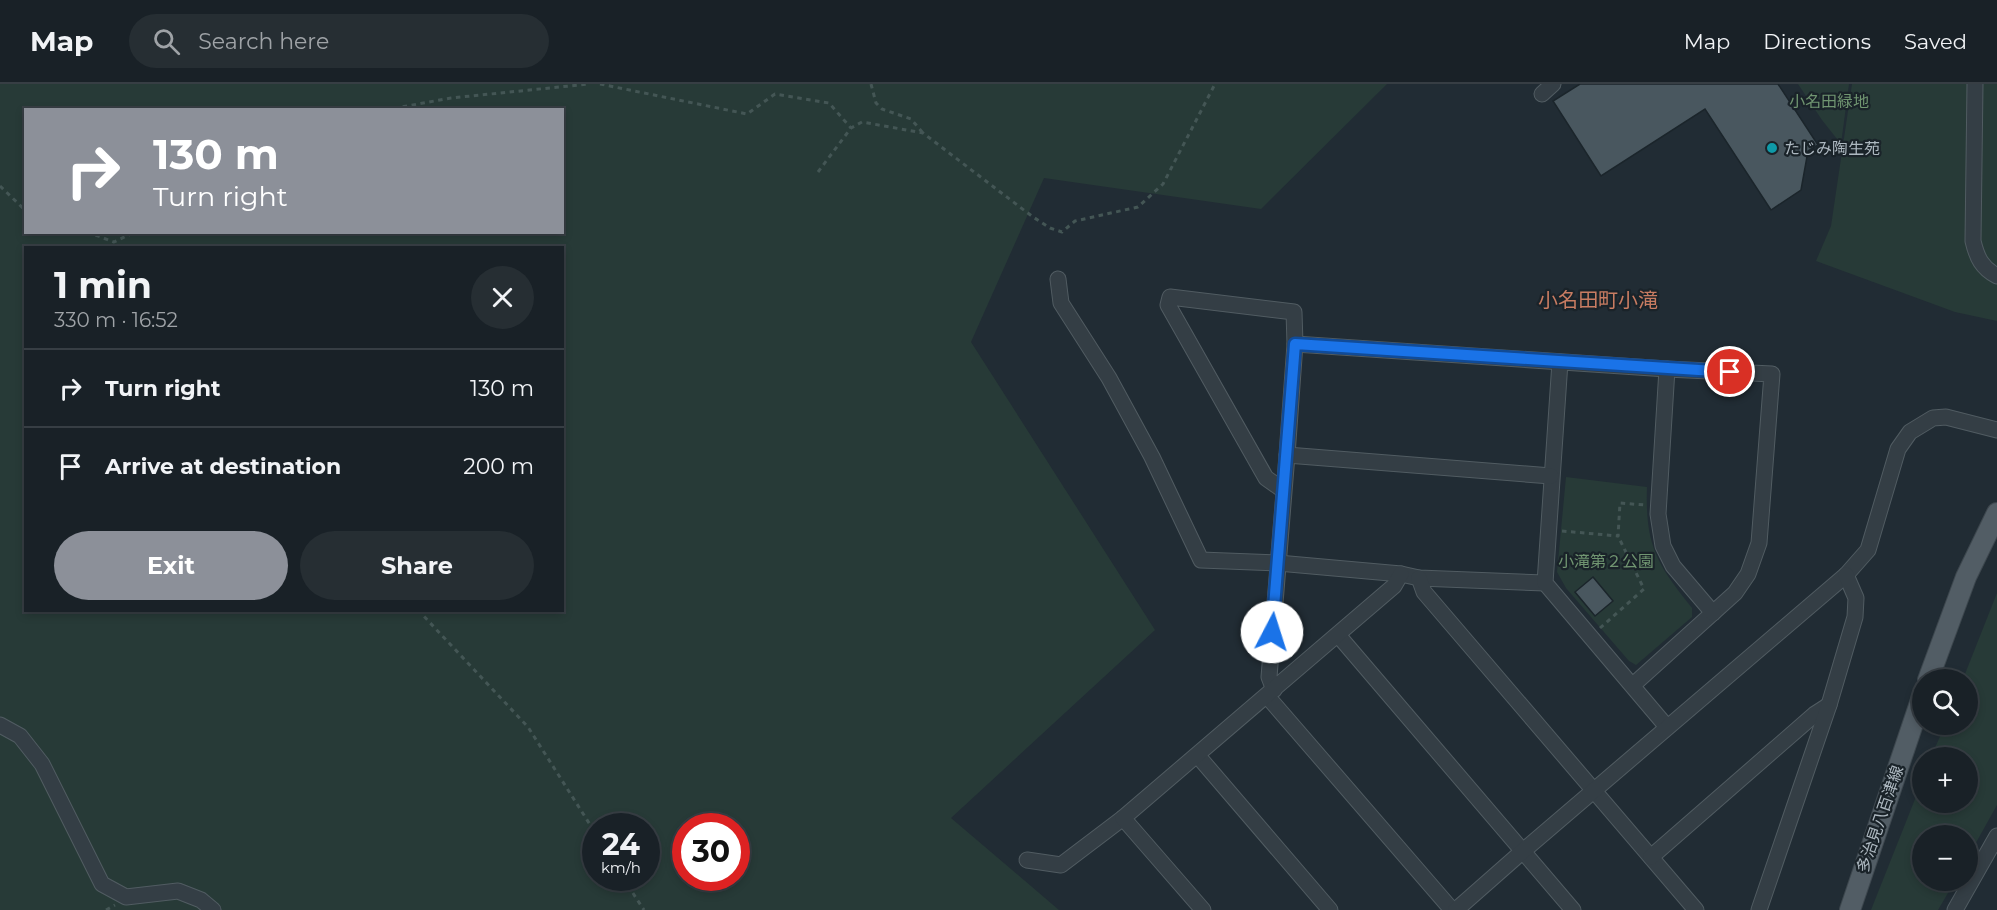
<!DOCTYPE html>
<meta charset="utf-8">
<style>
:root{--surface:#192127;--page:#262e33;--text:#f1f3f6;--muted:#9fa3a7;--line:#373e44;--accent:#8c9099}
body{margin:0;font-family:Montserrat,"Noto Sans JP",sans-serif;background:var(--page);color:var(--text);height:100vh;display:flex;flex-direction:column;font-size:22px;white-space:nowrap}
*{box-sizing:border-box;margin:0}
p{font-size:20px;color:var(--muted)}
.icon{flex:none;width:33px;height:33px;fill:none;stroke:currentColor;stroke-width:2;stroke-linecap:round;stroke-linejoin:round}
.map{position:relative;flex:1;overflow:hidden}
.sheet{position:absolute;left:24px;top:162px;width:540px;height:366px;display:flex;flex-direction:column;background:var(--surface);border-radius:0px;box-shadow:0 3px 9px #0003,0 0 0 2px var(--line)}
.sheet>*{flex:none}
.hud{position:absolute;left:24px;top:24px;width:540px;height:126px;border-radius:0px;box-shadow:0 3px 9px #0003,0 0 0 2px var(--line);background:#8c9099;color:#fff;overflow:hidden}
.tools{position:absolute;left:1912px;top:585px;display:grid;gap:12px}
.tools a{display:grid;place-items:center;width:66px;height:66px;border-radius:50%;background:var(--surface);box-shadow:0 3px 9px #0003,0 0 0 2px var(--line);font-size:30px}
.speed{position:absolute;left:582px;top:729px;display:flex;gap:12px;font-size:30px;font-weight:700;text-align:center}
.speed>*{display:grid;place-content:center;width:78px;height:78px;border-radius:50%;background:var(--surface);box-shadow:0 3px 9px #0003,0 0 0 2px var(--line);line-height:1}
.speed small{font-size:15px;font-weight:400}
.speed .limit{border:9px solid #d22;background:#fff;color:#111}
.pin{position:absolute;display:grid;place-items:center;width:51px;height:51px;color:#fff;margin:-26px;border:3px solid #fff;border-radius:50%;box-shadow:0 2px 6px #0007}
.me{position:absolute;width:66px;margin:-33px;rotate:5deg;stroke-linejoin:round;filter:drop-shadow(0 0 4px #0008)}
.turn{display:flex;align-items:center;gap:21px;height:126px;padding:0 30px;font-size:27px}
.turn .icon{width:78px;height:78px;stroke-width:2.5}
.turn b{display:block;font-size:42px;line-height:51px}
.round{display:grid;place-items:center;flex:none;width:63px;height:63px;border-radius:32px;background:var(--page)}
.head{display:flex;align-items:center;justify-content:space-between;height:102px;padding:0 30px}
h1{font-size:36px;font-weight:700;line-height:45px}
.primary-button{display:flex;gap:12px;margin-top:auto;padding:12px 30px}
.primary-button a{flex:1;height:69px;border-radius:36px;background:var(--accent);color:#fff;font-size:24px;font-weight:700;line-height:69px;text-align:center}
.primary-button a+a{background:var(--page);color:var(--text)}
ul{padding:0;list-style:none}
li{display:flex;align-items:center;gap:18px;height:78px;padding:0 30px;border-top:2px solid var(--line)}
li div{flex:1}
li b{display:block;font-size:22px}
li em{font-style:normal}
header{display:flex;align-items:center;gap:36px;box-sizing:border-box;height:84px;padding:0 30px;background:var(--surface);border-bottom:2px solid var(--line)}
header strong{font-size:28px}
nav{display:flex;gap:33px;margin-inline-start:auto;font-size:21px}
.search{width:420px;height:54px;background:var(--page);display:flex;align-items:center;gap:15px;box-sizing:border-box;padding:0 21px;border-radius:33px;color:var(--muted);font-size:22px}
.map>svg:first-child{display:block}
.green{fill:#273a37;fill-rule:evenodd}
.building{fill:#49575f;stroke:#1b252b;stroke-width:1.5}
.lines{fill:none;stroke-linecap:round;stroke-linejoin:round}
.minor-casing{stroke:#515c62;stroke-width:17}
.major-casing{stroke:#3d474e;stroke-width:22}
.path{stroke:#445655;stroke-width:3;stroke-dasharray:4.5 4.5;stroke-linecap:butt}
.minor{stroke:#343e45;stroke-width:15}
.major{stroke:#525d65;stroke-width:20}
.route-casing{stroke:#114b97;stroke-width:15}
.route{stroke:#1a73e8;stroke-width:10}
.culture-dot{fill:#0f9aa8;stroke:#1a2329;stroke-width:2}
.labels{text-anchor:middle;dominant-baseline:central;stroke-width:4.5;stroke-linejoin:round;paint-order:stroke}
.park-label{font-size:16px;fill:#709571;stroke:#1a2329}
.poi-label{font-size:16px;fill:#aeb9c1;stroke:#1a2329;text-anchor:start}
.street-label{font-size:16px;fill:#aeb9c1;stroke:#1a2329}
.quarter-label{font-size:20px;fill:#c87c62;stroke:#1a2329}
</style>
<header>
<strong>Map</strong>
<div class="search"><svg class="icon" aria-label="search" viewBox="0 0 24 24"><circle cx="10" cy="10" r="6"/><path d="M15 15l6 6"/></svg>Search here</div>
<nav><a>Map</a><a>Directions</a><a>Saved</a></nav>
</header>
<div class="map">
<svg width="1997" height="826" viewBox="0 0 1997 826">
<rect width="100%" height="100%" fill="#212c34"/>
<g class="green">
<path d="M0,0H1387L1261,125L1044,94L971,258L1155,546L951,734L1059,826H0ZM26,26H562V148H26ZM26,164H562V526H26ZM596,742H646V794H596ZM686,742H736V794H686Z"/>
<path d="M1798,0H1849L1841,60L1822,36Z"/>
<path d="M1852,0H1997V237L1955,228L1816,177L1831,142Z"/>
<path d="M1566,393L1647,403C1645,462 1657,480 1692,524V533L1636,581L1629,577L1566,504L1557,488Z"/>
<path d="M1997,509V721L1968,773V752H1923V796L1955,797L1938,826H1871L1923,695V718H1968V674L1931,673L1945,641L1968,640V596L1963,595Z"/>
</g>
<g class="building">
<path d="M1580,0H1778L1818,61L1808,67L1801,106L1771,126L1705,25L1601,92L1553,17Z"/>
<path d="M1593,493L1613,517L1595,532L1575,508Z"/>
</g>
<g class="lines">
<defs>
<g id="minor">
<path d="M1975,0L1973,157C1977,174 1982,184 1997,192"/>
<path d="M1542,10L1553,0"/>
<path d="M1058,195L1061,219L1109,294L1152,373L1201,476L1278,479L1401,490L1419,494L1545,499"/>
<path d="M1295,260L1667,285L1772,290L1759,459L1748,490L1735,509L1633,601"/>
<path d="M1560,278L1545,499L1667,643"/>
<path d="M1667,285L1658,430L1663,462L1673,482L1713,529"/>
<path d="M1287,371L1551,392"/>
<path d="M1419,494L1424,508L1696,826"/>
<path d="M1338,551L1573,826"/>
<path d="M1274,606L1269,593L1287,371L1295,260L1294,228L1170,213L1168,221L1266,394L1283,406"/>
<path d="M1267,612L1452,826"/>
<path d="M0,641L20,652L42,680L102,800L126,813L178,807L201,816L213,826"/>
<path d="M1198,672L1330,826"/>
<path d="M1651,773L1815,630L1829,621"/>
<path d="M1027,776L1061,781L1123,734"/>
<path d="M1203,826L1123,734L1394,502L1401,490"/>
<path d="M1456,826L1523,767L1846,491L1868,466L1898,365L1910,348L1933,334L1946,333L1997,346"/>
<path d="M1759,826L1829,621L1855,533L1856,514L1846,491"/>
<path d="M1955,826L1997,752"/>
</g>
<g id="major">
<path d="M1928,596L1966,493L1997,429"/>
<path d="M1850,826L1923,610"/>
</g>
</defs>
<use href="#minor" class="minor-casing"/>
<use href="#major" class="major-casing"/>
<g class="path">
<path d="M600,0L747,30L775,10L829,19L851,44"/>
<path d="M871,0L876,19L882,25L911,35L923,49"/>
<path d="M385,26L451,14L589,0"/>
<path d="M818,88L851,44L862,38L923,49L1033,133L1050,144L1062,148L1075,137L1138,123L1163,100L1215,0"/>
<path d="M0,102L26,127"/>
<path d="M87,148L114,158L135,148"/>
<path d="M1562,447L1618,452L1620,419L1645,421"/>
<path d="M1634,485L1652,471"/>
<path d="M418,526L528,643L596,750"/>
<path d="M1600,544L1644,505L1618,452"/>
<path d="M623,794L644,826"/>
<path d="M106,826L115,821"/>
</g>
<use href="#minor" class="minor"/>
<use href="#major" class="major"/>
</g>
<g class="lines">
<defs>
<path id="route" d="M1272,548L1295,260L1730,288"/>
</defs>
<use href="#route" class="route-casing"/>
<use href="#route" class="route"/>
</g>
<circle class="culture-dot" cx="1772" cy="64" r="6"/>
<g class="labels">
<g class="park-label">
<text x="1829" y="17">小名田緑地</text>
<text x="1606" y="477">小滝第２公園</text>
</g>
<g class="poi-label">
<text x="1784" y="64">たじみ陶生苑</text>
</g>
<g class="street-label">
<text transform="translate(1880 735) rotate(-71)">多治見八百津線</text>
</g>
<g class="quarter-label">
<text x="1598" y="216">小名田町小滝</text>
</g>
</g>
</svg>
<div class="tools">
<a><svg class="icon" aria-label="search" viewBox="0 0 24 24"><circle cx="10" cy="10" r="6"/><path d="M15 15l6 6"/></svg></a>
<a>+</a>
<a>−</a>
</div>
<div class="speed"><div>24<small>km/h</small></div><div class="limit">30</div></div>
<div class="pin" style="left:1730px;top:288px;background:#d93025"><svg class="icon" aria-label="arrive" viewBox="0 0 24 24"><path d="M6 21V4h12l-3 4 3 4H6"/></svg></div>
<svg class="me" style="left:1272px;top:548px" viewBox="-20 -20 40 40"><circle r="19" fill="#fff"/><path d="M0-13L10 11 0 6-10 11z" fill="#1a73e8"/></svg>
<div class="hud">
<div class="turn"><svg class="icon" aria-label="right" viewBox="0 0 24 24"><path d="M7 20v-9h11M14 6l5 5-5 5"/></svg><div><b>130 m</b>Turn right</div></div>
</div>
<section class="sheet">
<div class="head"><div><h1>1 min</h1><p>330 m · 16:52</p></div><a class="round"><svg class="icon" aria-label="close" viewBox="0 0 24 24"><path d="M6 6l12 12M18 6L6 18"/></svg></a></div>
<ul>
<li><svg class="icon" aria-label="right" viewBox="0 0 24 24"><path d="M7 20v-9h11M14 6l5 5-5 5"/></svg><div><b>Turn right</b></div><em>130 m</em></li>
<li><svg class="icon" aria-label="arrive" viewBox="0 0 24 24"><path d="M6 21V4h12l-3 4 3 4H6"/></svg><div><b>Arrive at destination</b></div><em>200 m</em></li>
</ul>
<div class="primary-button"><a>Exit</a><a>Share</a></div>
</section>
</div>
